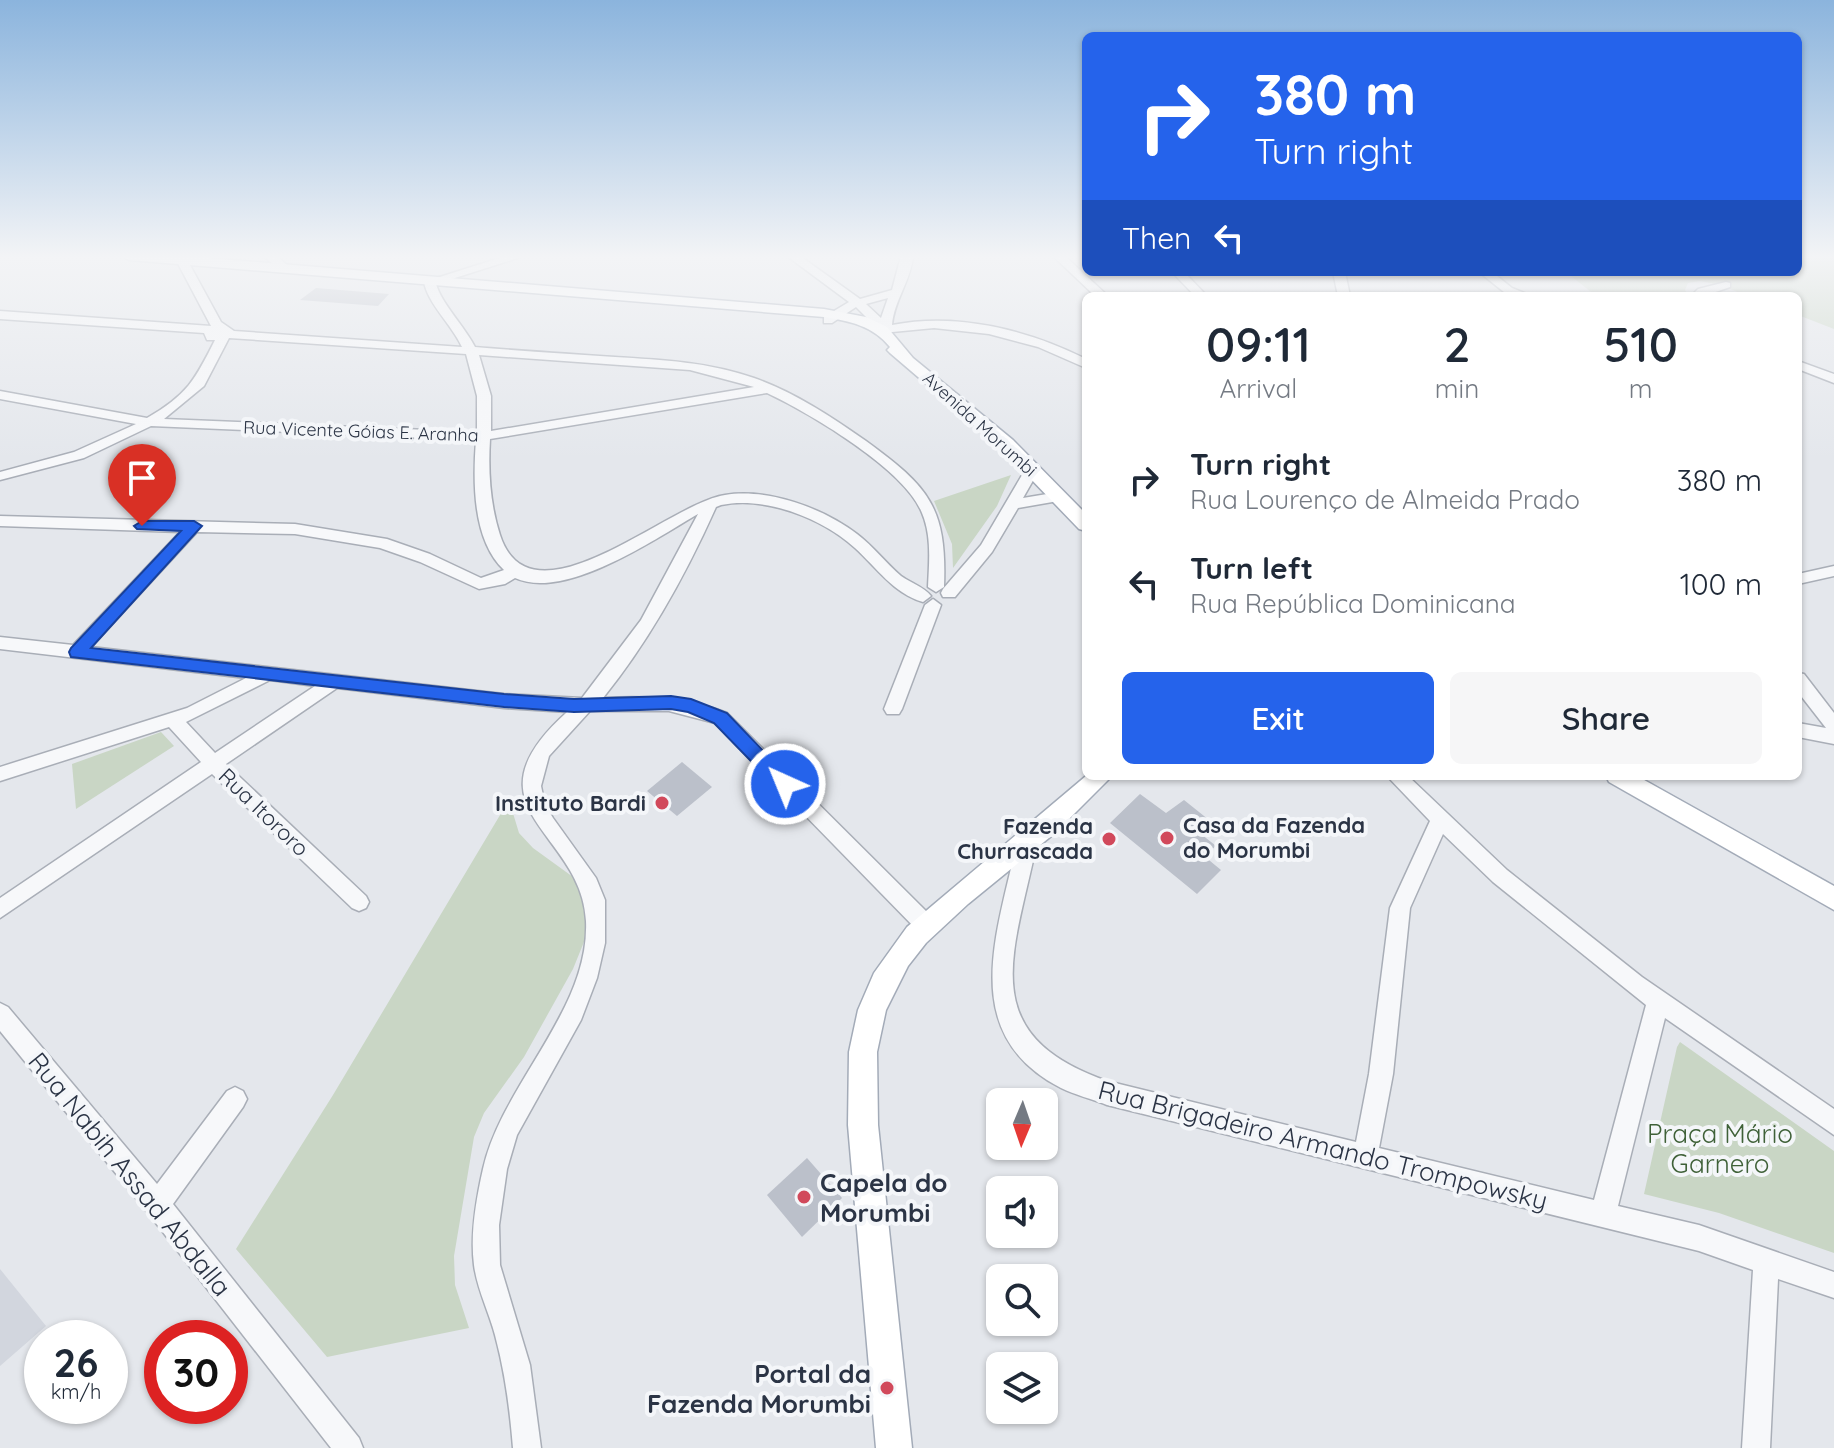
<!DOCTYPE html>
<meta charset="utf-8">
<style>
:root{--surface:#fff;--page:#f6f6f7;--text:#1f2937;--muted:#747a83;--accent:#2563eb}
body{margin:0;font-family:Quicksand,sans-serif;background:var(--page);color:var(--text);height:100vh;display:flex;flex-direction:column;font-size:30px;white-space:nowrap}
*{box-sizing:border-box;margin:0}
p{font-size:26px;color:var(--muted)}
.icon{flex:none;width:44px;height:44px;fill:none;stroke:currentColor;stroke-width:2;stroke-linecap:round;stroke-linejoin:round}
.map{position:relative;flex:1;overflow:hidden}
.panel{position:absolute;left:1082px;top:292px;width:720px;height:488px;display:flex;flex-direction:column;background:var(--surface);border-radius:12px;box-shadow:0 2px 6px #0004}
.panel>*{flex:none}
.banner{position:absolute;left:1082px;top:32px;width:720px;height:244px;border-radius:12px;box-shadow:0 2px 6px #0004;background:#2563eb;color:#fff;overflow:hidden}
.needle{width:52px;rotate:182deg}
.fabs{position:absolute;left:986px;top:1088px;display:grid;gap:16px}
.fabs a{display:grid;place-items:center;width:72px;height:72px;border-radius:12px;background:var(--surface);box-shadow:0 2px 6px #0004;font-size:40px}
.speed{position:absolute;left:24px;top:1320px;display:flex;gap:16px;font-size:40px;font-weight:700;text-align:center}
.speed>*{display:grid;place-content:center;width:104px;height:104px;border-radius:50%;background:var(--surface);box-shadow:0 2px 6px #0004;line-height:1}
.speed small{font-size:20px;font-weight:400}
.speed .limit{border:12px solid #d22;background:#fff;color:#111}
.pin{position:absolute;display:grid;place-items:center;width:68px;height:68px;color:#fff;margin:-82px -34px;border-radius:50% 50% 50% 0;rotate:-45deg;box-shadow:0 0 8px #0007}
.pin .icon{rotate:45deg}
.me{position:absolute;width:88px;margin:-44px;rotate:316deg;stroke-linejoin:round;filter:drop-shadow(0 0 6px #0008)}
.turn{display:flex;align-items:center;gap:28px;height:168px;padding:0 40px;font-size:36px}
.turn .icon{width:104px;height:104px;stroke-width:2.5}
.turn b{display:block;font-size:56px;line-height:68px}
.then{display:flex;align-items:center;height:76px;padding:0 40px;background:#0003;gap:16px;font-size:30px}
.eta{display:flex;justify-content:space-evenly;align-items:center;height:136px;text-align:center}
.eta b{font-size:48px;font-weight:600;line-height:56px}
.cta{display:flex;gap:16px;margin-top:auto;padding:16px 40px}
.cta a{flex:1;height:92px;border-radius:12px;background:var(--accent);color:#fff;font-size:32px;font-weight:600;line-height:92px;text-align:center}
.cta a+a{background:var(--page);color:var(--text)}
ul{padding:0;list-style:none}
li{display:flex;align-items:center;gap:24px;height:104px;padding:0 40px}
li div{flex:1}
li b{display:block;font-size:30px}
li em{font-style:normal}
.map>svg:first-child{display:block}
.built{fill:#d2d6de}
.green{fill:#c9d6c5}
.building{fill:#bbc0ca}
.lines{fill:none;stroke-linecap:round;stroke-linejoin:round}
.minor-casing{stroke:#a9aeb7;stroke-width:3}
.major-casing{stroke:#a3abb8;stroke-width:3}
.minor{fill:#f7f8fa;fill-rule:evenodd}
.major{fill:#fff;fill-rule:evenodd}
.route{fill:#2563eb;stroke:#184099;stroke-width:2}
.poi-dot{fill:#d1495b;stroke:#f4f6f9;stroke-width:3}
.labels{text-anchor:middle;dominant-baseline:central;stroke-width:8;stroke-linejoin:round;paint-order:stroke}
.far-street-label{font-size:18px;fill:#2b3445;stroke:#f4f6f9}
.poi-label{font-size:22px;font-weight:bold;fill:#2b3445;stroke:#f4f6f9;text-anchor:end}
.street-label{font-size:22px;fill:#2b3445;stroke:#f4f6f9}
.near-park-label{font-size:26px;fill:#3f6138;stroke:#f4f6f9}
.near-street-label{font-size:26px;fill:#2b3445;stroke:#f4f6f9}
.near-poi-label{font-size:26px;font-weight:bold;fill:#2b3445;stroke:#f4f6f9;text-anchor:start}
</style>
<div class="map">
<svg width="1834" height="1448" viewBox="0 0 1834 1448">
<rect width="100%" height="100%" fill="#e4e7ec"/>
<path class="built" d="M0,1269L46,1326L0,1366Z"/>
<g class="green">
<path d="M1798,256H1834V329L1798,315V296H1748L1720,285L1700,281L1688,283L1685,290L1689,296H1596L1566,272H1798Z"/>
<path d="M1011,475L997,506L953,568L952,544L934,501Z"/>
<path d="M161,732L174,746L76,809L72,764Z"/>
<path d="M509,800L519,833L533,848L591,890L588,932L573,969L524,1057L484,1113L474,1137L454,1256L455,1285L469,1328L327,1357L236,1249L333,1095Z"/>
<path d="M1680,1042L1834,1151V1253L1719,1213L1644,1194L1677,1047Z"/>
</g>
<g class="building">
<path d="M316,288L389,294L378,306L300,300Z"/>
<path d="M682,762L712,787L677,816L647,791Z"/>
<path d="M1140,794L1166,813L1184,800L1209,820L1196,830L1216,846L1204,856L1221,870L1197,894L1110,823Z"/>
<path d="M807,1158L842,1198L802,1237L767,1195Z"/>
</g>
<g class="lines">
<defs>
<g id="minor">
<path d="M174,256H185L221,322L234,331L462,347C452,325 428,304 424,282L506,256H524L436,284C441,303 465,327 475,347C522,351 569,354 615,357C663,360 709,362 754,378C794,392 832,417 866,441C929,487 947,507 944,587L936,592L928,587C929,563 932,536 922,513C905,469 809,413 767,393L490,439C488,472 490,504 500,535C531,631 669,503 725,495C768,488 823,508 857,534C873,546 886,563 901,576C911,583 924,587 931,596L923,602C893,593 877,568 855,548C822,518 765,496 721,505L716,507C686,574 650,640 603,698C647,696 686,697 727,713L932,917L935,924L932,931L925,933L918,931L715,723L669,711H590L549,756L541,786L545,805L553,818L596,878L605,900V943L597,978L581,1020L517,1135L507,1169L499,1225L500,1265L530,1365L541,1448H513C510,1410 505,1372 495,1335C489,1312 477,1289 474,1265C470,1234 476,1200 483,1169C502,1084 590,1010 586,921C582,831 459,809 567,712L504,708L337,688L226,764L366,896L369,902L366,908L359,911L352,908L212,774L0,918V898L201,762L169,727L0,781V767L187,708L246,678L0,649V637L73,645L180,532L0,526V516L295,524L387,539L430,554L481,578L504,570C472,540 473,480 476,440L151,426L84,458L0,480V472L74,452L136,424L0,399V391L147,418C187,395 195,380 215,340H207L204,333L0,319V311L211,326ZM229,338L466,354L477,396V432L164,419L204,386ZM479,355L690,370L754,387L491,431V396ZM698,514L641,620L582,698L504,694L91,647L197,532L295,534L380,548L420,562L479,589L505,584L515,578C565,601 655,539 698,514ZM270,680L315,686L215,753L186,722Z"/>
<path d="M263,256H276L293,270L283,272Z"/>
<path d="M787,256H800L860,299L892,290L901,256H913C911,281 894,300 892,325C957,312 1028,330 1086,359V368L1038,347L989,334L934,328L882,333L856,307L832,323H824V317L849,302ZM888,298L881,318L866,304Z"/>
<path d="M1053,256H1065L1108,296H1095Z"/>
<path d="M1172,272H1184L1207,296H1195Z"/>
<path d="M1333,272H1345L1350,296H1338Z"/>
<path d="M1479,272H1492L1512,288L1532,296L1504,292Z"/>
<path d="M1726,282L1730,283V287L1704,296H1691L1698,289Z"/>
<path d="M1798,361L1834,374V383L1798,369Z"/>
<path d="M1032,466L1039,470L1023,498L1059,492L1066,497L1064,500L1018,508L992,552L955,597H943L941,593L943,589L981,545L1025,470Z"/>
<path d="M1834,566V576L1798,584V574Z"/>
<path d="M933,599L941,605L902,709L899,714H887L884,709L925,605Z"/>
<path d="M1798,673L1804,674L1834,713V744L1798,737V723L1826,728L1798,692Z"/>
<path d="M1387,776H1408L1507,870L1642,977L1834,1109V1135L1665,1018L1618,1206L1699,1225L1834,1272V1298L1778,1279L1770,1448H1742L1753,1270L1699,1251L1107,1105C1092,1099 1075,1095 1061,1088C956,1034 998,932 1017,842L1020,836L1027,834L1034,836L1037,842C1015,952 972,1034 1107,1081L1356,1142L1369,1074L1390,908L1430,821ZM1443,834L1493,882L1646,1005L1594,1200L1379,1148L1393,1074L1410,908Z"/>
<path d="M0,1003L8,1007L157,1184L227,1091L235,1087L243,1091L247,1099L243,1107L173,1204L359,1438L363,1448H331L148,1213L0,1031Z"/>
</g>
<g id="major">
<path d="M122,256H183L824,309L866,317L887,327L913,358L1013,440L1086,514V531L1079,529L1001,448L890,353L887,350L890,347C873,326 850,321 824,317L129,260Z"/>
<path d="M1086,776H1112L1055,833L968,904L926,943L908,966L886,1010L877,1052L878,1125L912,1448H876L848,1125L849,1052L858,1010L874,973L907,927Z"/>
<path d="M1606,776H1637L1834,886V910L1609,782Z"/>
</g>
</defs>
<use href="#minor" class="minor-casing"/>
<use href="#major" class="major-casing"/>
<use href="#minor" class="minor"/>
<use href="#major" class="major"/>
</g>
<linearGradient id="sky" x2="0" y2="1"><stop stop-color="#8bb4dd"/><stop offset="0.56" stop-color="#f3f4f6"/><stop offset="1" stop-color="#f3f4f6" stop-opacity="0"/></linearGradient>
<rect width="1834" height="459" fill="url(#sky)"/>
<path class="route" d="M142,521H194L202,526L91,648L504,694L574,699L671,696L691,699L727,713L795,784L792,790H779L714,723L688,712L671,709L574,712L504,707L71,657L69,652L71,648L181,531L137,529L134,526Z"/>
<g class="poi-dot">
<circle cx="662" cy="803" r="8"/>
<circle cx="1167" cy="838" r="8"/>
<circle cx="1109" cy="839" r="8"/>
<circle cx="804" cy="1197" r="8"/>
<circle cx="887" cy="1388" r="8"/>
</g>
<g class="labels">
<g class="far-street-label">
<text transform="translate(980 424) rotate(42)">Avenida Morumbi</text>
<text transform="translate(361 431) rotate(2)">Rua Vicente Góias E. Aranha</text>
</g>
<g class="poi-label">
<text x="646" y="803">Instituto Bardi</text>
<text x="1183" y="825" text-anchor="start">Casa da Fazenda<tspan x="1183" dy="25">do Morumbi</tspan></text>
<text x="1093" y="826">Fazenda<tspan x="1093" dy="25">Churrascada</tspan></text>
</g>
<g class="street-label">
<text transform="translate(264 812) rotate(44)">Rua Itororo</text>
</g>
<g class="near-park-label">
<text x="1720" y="1133">Praça Mário<tspan x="1720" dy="30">Garnero</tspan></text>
</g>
<g class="near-street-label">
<text transform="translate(1323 1145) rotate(14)">Rua Brigadeiro Armando Trompowsky</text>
<text transform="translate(130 1174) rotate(51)">Rua Nabih Assad Abdalla</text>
</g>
<g class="near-poi-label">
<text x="820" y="1182">Capela do<tspan x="820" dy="30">Morumbi</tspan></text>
<text x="871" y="1373" text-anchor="end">Portal da<tspan x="871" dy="30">Fazenda Morumbi</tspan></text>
</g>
</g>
</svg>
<div class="fabs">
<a><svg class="needle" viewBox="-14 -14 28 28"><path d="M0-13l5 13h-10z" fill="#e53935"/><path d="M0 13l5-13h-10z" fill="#747a83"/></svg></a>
<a><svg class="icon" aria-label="sound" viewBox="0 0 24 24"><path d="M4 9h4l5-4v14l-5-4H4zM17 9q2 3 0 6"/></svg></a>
<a><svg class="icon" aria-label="search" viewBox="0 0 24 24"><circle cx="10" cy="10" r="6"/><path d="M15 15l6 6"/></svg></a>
<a><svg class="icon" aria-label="layers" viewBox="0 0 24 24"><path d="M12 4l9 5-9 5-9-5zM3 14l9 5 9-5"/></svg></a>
</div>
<div class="speed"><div>26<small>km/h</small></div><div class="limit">30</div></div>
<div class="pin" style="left:142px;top:526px;background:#d93025"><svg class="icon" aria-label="arrive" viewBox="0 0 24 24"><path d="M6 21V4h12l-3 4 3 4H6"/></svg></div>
<svg class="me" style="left:785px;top:784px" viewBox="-20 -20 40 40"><circle r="17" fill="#2563eb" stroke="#fff" stroke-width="3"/><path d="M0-11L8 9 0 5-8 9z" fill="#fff"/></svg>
<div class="banner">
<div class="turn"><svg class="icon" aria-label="right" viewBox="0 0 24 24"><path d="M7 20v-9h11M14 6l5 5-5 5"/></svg><div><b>380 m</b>Turn right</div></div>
<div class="then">Then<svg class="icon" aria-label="left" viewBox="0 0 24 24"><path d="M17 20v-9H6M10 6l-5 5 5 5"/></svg></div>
</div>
<section class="panel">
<div class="eta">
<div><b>09:11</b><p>Arrival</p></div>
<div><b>2</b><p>min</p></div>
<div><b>510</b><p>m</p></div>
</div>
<ul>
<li><svg class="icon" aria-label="right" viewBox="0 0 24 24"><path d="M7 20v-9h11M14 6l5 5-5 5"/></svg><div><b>Turn right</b><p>Rua Lourenço de Almeida Prado</p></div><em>380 m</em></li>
<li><svg class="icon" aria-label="left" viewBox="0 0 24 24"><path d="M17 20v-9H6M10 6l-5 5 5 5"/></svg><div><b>Turn left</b><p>Rua República Dominicana</p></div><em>100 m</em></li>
</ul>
<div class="cta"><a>Exit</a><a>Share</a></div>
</section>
</div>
